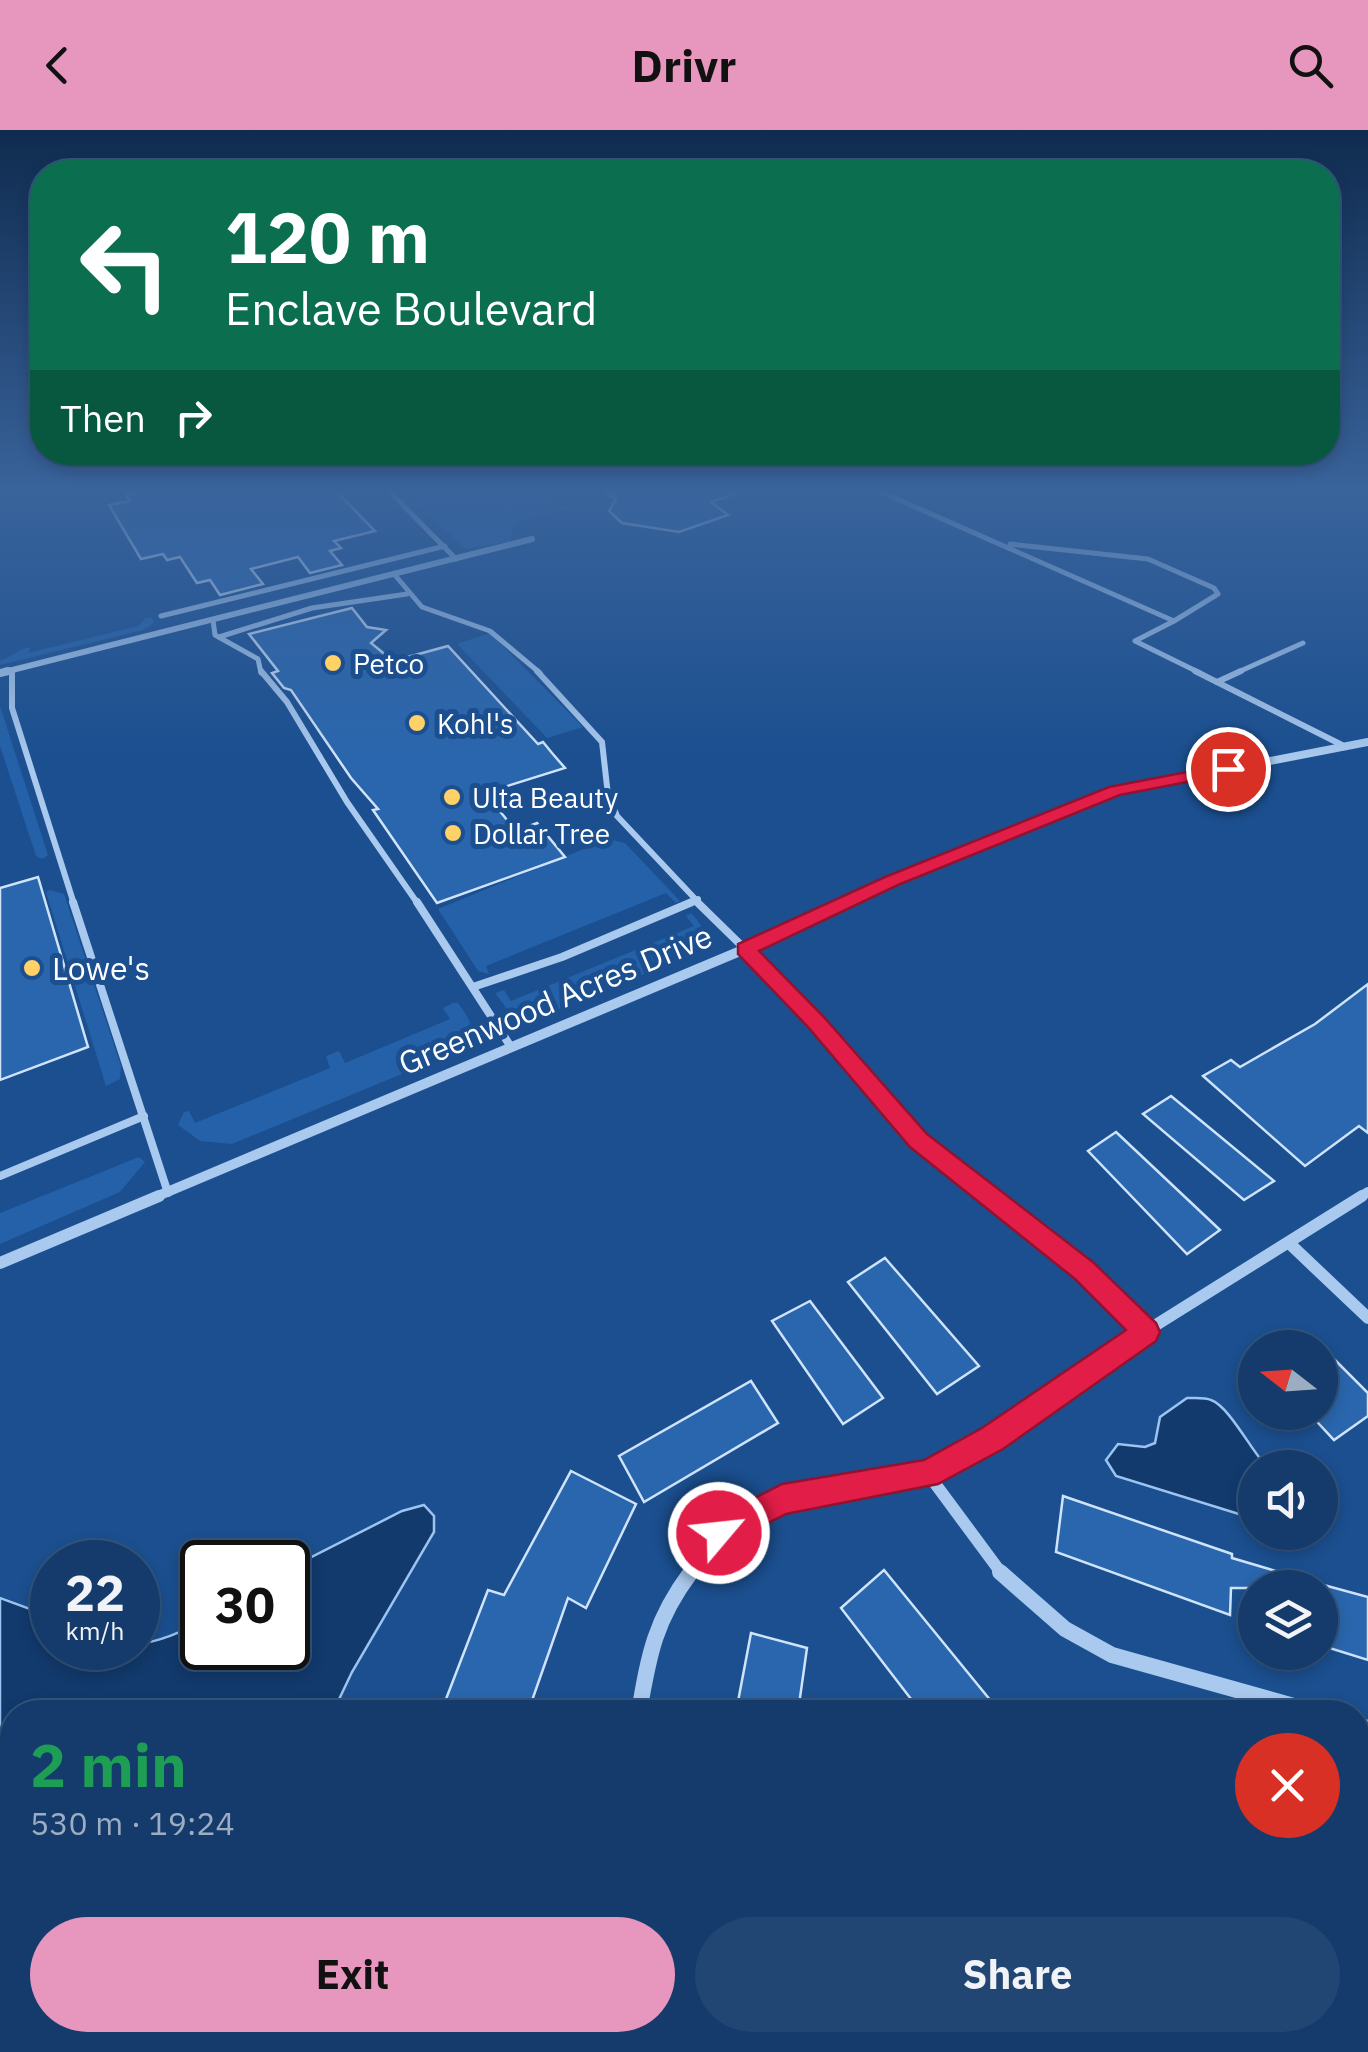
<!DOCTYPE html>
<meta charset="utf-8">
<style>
:root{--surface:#143b6b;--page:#214673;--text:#f1f3f6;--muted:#9dadc1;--line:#33557e;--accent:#e797bd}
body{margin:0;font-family:"IBM Plex Sans",sans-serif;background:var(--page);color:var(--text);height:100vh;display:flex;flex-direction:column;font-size:38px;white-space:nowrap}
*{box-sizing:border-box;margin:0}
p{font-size:32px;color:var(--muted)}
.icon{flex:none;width:55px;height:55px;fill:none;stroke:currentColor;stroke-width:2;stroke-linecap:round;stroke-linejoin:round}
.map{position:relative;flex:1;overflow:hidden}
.side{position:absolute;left:0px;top:1570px;width:1370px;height:352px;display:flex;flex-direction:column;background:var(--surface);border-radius:40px 40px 0 0;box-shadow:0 5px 15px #0003,0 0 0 2px var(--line)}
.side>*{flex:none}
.top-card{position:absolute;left:30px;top:30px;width:1310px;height:305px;border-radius:40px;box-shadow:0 5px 15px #0003,0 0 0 2px var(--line);background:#0b6e4f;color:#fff;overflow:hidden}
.needle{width:65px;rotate:287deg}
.tools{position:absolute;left:1238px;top:1200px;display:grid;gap:20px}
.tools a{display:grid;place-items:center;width:100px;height:100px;border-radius:50%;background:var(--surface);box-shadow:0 5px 15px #0003,0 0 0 2px var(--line);font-size:50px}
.speed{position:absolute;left:30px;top:1410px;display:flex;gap:20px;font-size:50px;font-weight:700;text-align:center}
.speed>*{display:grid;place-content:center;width:130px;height:130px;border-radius:50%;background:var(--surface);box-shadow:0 5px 15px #0003,0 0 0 2px var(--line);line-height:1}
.speed small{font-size:25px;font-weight:400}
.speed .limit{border:5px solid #111;border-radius:15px;background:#fff;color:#111}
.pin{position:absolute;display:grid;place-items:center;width:85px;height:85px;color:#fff;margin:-42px;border:5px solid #fff;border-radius:50%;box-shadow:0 2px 10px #0007}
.me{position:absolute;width:110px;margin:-55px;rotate:62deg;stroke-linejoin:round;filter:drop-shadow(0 0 8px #0008)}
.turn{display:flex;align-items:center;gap:35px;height:210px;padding:0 30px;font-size:45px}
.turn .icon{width:130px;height:130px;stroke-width:2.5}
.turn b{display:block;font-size:70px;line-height:85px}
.then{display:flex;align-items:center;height:95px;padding:0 30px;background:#0003;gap:20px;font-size:38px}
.round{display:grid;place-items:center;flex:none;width:105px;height:105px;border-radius:52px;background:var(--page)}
.overview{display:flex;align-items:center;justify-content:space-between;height:170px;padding:0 30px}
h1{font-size:60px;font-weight:800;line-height:75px;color:#1e9e55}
.action{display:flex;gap:20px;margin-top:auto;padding:20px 30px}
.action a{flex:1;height:115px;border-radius:60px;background:var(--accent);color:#111;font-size:40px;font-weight:800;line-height:115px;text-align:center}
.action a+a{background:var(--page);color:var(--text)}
header{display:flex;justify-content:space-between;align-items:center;height:130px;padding:0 30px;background:var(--accent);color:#111;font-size:45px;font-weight:800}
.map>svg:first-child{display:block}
.green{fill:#2461a8}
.water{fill:#123a6d;stroke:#9cc4f0;stroke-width:2.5}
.building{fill:#2a66ad;stroke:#cfe3fa;stroke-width:2.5}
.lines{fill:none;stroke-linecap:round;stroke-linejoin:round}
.service-far2{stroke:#a9c9ee;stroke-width:5}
.service-far1{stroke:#a9c9ee;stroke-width:6}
.service{stroke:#a9c9ee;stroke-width:8}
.minor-far4{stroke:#a9c9ee;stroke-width:6}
.minor-far3{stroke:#a9c9ee;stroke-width:8}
.minor-far2{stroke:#a9c9ee;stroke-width:10}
.minor-far1{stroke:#a9c9ee;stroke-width:12}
.minor{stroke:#a9c9ee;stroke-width:16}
.route{fill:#e11d48;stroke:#92132f;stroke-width:2.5}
.poi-dot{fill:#ffd166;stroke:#1b4f8f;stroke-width:4}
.labels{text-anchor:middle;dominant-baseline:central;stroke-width:10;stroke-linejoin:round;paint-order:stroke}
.far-poi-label{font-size:28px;fill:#fff;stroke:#1b4f8f;text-anchor:start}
.poi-label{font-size:32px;fill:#fff;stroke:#1b4f8f;text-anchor:start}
.street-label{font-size:32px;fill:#fff;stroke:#1b4f8f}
</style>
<header><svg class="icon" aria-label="back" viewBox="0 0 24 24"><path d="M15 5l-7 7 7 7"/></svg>Drivr<svg class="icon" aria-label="search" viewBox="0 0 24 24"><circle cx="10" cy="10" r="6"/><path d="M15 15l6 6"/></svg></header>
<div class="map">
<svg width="1368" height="1922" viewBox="0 0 1368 1922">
<rect width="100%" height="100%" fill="#1b4f8f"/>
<g class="green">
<path d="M402,361H532L559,377L570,375L574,381L563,379L515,393L510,411L466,419Z"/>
<path d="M146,488H152L154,493L143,500L0,535V530C13,527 18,519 31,517L28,523L138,496Z"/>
<path d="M490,503L583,597L547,608L457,514Z"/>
<path d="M0,576L48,725L42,729L36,726L0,616Z"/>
<path d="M608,709L625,713L680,771L676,773L666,763L486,836L489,844L478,841L438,779Z"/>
<path d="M50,760L64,764L121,936L120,949L106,956L46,762Z"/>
<path d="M691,783C709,802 710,814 686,827L537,888L509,882L495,863L504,860L511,871L694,796L686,786Z"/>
<path d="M453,873H458C470,889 477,900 465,918L232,1014L200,1011L178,995L184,982L189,981L195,993L330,938L326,926L339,921L345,933L450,889L443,878Z"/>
<path d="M139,1027L145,1032L120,1062L0,1114V1083Z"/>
</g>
<g class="water">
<path d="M1187,1268C1194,1268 1205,1267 1211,1270C1229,1276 1252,1322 1267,1337L1255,1338V1389L1116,1346L1106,1330L1118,1314L1145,1317L1155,1313L1160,1287Z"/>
<path d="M424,1375L434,1386V1402L352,1542L333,1582H12V1809L0,1804V1468L52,1487V1518C109,1518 153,1521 202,1490V1518H288V1439L402,1381Z"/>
</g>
<g class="building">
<path d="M142,361H336L375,401L334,411L341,418L330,421L342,435L310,443L298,427L251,439L263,454L220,465L210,450L197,453L180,427L167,430L163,424L141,429L109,375L130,371L126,365Z"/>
<path d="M602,361H734L735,364L711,372L728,385L679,402L622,393L609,381L616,369Z"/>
<path d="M352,478L367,497L386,500L371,513L393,531L448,516L538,614L543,612L552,623L565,638L485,663L516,701L537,693L565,727L437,773L373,680L378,679L351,648L291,560L284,558L272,543L278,541L249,504Z"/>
<path d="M38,747L88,917L0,950V758Z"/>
<path d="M1368,854V1003L1359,996L1305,1036L1203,946L1231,930L1240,937L1315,894Z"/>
<path d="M1171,966L1274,1051L1244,1070L1143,984Z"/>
<path d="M1116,1002L1220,1100L1187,1124L1088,1021Z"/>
<path d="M885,1128L979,1236L937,1264L848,1152Z"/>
<path d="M810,1171L883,1268L843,1294L772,1191Z"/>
<path d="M1320,1215L1368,1263V1286L1334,1310L1308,1282H1320Z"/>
<path d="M751,1251L778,1293L644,1372L619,1326Z"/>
<path d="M571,1341L636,1374L586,1478L568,1468L528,1582H441L488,1460L504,1465Z"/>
<path d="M1063,1366L1232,1424V1428L1316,1453L1315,1458H1231L1230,1485L1056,1422Z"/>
<path d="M884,1440L1000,1582H921L841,1478Z"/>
<path d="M1320,1454L1368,1467V1530L1320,1515Z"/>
<path d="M751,1503L807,1518L798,1582H736Z"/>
</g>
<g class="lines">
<g class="service-far2">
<path d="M389,361L456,429"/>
<path d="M879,361L1174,491L1135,511L1200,543"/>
<path d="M1010,414L1148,429L1214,458L1218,464L1174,491"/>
<path d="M394,444L422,477L490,501L540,543"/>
<path d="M161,486L445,416"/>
<path d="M213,490L215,505L258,529L261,543"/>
<path d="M219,507L312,478L407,464"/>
<path d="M1236,543L1303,513"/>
</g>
<g class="service-far1">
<path d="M12,541V578L74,774"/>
<path d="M261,541L287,572L347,672L418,774"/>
<path d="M537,541L602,612L608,665L617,686L700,774"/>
<path d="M1195,541L1346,617"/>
<path d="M1217,552L1241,541"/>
<path d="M686,774L698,769"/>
</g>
<g class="service">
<path d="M73,772L168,1063"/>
<path d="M417,772L511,917"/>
<path d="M697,772L745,819"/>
<path d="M473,857L562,827L692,772"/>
<path d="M0,1046L144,986"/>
</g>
<path class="minor-far4" d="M0,543L532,409"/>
<g class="minor-far3">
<path d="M0,543L8,541"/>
<path d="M841,774L1115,661L1368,612"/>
</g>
<g class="minor-far2">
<path d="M745,819L919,1010L993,1068"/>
<path d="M153,1068L745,819L847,772"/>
<path d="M1358,1068L1368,1062"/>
</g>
<g class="minor-far1">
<path d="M990,1066L1084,1141L1147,1202"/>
<path d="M1289,1113L1368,1188"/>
<path d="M0,1133L159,1066"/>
<path d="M928,1344L1002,1444"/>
<path d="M689,1444L719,1403L783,1369L928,1344L992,1308L1116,1220L1362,1066"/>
</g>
<g class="minor">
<path d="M1000,1442L1065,1499L1112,1525L1315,1582"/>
<path d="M639,1582C649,1524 655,1490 691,1442"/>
<path d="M1358,1595L1368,1598"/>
<path d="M862,1910L898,1922"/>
</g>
</g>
<linearGradient id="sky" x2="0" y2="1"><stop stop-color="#0f2b4f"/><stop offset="0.57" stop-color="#39639b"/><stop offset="1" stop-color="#39639b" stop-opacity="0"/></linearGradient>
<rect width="1368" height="630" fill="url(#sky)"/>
<path class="route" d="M1228,634L1236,639L1234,643L1120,665L898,755L759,821L823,886L927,1004L1094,1133L1156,1193L1160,1202L1156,1211L1003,1319L938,1354L786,1384L719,1418L708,1414L704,1403L708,1392L782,1354L924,1330L982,1298L1126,1200L1075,1149L910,1017L808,897L738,824V814L885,747L1109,657Z"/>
<g class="poi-dot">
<circle cx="333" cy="533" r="10"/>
<circle cx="417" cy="593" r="10"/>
<circle cx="452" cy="667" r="10"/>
<circle cx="453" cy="703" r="10"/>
<circle cx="32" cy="838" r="10"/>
</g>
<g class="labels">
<g class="far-poi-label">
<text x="353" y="533">Petco</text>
<text x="437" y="593">Kohl's</text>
<text x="472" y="667">Ulta Beauty</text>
<text x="473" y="703">Dollar Tree</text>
</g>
<g class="poi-label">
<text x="52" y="838">Lowe's</text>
</g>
<g class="street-label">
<text transform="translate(555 869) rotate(-23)">Greenwood Acres Drive</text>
</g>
</g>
</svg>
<div class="tools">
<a><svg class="needle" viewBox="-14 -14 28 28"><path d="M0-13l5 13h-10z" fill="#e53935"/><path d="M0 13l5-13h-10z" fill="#9dadc1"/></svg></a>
<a><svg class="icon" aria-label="sound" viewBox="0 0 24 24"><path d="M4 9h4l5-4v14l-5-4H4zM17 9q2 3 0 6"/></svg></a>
<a><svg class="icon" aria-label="layers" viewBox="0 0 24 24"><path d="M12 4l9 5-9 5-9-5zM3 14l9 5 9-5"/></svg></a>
</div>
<div class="speed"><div>22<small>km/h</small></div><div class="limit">30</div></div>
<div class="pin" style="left:1228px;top:639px;background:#d93025"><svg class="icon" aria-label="arrive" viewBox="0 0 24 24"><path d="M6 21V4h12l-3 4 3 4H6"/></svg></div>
<svg class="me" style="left:719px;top:1403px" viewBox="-20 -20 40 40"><circle r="17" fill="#e11d48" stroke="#fff" stroke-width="3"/><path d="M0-11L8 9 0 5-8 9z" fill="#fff"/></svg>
<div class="top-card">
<div class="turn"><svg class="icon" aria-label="left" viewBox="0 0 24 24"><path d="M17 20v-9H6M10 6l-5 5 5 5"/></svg><div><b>120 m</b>Enclave Boulevard</div></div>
<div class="then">Then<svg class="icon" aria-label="right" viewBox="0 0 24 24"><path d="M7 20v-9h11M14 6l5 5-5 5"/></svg></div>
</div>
<section class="side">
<div class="overview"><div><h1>2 min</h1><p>530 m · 19:24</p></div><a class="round" style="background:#d93025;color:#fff"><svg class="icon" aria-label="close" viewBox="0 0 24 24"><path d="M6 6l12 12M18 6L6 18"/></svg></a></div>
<div class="action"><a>Exit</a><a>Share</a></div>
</section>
</div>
